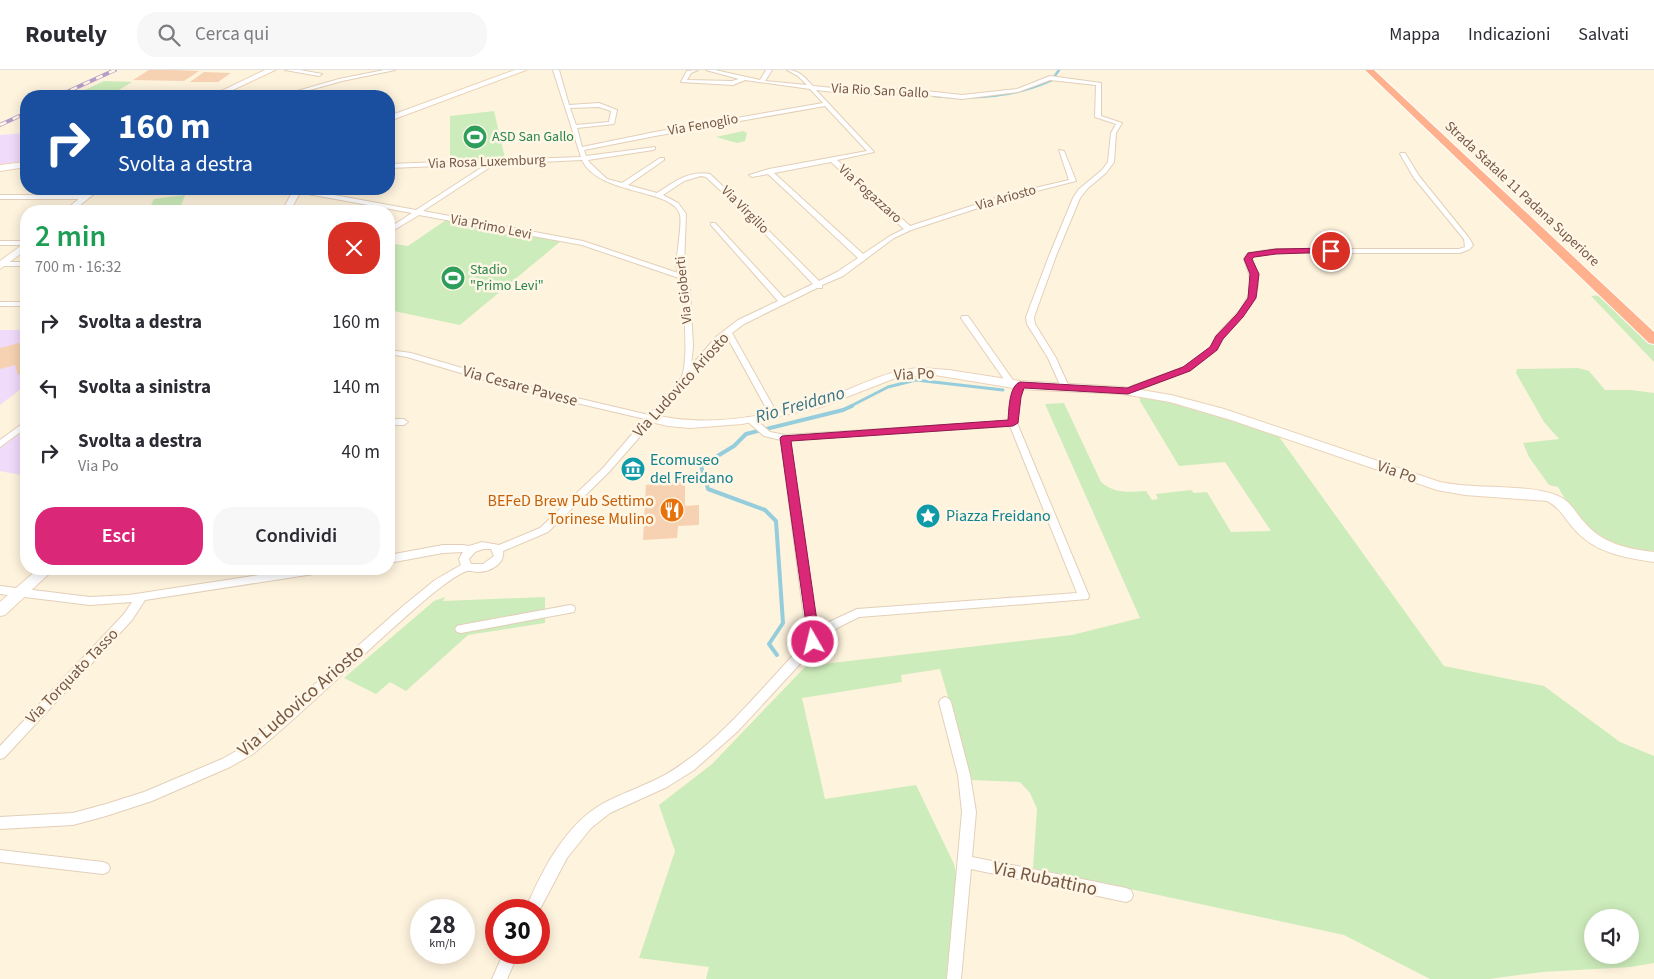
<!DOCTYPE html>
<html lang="it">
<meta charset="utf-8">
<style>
:root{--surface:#fff;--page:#f7f7f7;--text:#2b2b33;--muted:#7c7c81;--line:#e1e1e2;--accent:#db2777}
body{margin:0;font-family:"Source Sans 3",sans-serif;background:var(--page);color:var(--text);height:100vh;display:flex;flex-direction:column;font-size:19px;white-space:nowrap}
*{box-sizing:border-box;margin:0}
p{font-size:16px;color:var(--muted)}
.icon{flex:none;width:28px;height:28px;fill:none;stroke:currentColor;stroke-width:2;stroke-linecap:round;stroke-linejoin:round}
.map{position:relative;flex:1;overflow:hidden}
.side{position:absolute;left:20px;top:135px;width:375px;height:370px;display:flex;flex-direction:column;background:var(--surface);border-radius:20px;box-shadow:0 2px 12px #0003}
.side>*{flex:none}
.top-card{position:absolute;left:20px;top:20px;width:375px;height:105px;border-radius:20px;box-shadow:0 2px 12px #0003;background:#1a4fa0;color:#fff;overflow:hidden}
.buttons{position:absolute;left:1584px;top:839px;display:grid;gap:10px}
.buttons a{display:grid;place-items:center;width:55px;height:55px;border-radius:50%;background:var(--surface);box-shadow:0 2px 12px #0003;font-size:25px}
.speed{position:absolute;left:410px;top:829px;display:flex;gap:10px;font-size:25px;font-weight:700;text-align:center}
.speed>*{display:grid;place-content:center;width:65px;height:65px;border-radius:50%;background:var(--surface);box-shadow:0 2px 12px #0003;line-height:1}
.speed small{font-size:12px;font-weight:400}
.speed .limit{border:8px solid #d22;background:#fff;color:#111}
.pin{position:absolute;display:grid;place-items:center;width:42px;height:42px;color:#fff;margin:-21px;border:2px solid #fff;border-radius:50%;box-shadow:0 1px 5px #0007}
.me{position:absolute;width:55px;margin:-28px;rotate:352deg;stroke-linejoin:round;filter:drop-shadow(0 0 4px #0008)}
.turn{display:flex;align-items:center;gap:18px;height:105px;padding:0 15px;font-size:22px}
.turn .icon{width:65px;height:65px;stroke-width:2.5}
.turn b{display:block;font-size:35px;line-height:42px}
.round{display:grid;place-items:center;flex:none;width:52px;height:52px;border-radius:20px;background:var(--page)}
.summary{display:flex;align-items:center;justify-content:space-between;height:85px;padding:0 15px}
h1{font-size:30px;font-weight:600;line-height:38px;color:#1e9e55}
.button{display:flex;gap:10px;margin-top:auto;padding:10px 15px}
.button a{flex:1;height:58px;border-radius:20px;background:var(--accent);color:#fff;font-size:20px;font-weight:600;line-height:58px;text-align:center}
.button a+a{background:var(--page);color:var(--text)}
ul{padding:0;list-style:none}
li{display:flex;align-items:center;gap:15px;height:65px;padding:0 15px}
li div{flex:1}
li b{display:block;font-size:19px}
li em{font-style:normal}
header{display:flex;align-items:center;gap:30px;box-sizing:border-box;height:70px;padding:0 25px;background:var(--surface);border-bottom:1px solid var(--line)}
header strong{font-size:24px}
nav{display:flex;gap:28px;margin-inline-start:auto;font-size:18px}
.search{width:350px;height:45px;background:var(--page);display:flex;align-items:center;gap:12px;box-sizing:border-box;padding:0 18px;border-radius:20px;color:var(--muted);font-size:19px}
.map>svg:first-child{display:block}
.education{fill:#f0dbfa}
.green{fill:#cdecbb;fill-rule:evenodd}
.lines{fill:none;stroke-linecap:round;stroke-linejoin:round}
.stream-far2{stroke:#96cddc;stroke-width:2.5}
.stream-far1{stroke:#96cddc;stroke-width:3}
.stream{stroke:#96cddc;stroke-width:4}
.building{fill:#f6d1b2}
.street-casing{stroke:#e3cfb9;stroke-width:2}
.secondary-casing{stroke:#ead2b8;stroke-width:2}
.highway-casing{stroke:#fff;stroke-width:2}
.street{fill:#fff;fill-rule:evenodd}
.secondary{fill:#fff;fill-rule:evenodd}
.highway{fill:#ffb18e;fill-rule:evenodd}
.rail-casing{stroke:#b69cc7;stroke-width:4}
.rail{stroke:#fff6e6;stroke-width:2.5;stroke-dasharray:7;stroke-linecap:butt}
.route{fill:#db2777;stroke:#8e194d}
.labels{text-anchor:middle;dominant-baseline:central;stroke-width:5;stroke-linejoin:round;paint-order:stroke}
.far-street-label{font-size:14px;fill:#765844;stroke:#fff6e6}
.far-leisure-label{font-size:14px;fill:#27864d;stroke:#fff6e6;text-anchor:start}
.street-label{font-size:16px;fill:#765844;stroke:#fff6e6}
.culture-label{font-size:16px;fill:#0d838f;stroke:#fff6e6;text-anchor:start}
.food-label{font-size:16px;fill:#c56008;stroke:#fff6e6;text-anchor:end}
.water-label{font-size:18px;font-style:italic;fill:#397485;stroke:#fff6e6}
.near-street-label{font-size:19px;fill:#765844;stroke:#fff6e6}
</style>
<header>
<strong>Routely</strong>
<div class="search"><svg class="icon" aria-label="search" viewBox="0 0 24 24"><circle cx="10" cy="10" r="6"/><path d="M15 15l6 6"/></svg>Cerca qui</div>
<nav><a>Mappa</a><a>Indicazioni</a><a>Salvati</a></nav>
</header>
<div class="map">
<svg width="1654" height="909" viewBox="0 0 1654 909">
<rect width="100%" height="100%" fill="#fef3dd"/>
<g class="education">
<path d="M26,63V85L19,92L0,94V65Z"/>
<path d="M0,260H26V315L0,335Z"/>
<path d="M26,359V406L0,401V378Z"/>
</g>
<g class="green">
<path d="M104,11L132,12L109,26H72Z"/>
<path d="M494,41L505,88L450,91V46Z"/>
<path d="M743,61L747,63L745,71L737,73L716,67Z"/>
<path d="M185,125L179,141H148L154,129Z"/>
<path d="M446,150L561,171L460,255L389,240V173L408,176Z"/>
<path d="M1603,225L1654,274V292L1591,226Z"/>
<path d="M1578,298L1589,301L1605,320H1631L1654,323V481C1645,480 1635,481 1626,479C1594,471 1574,445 1558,417L1549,415L1529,387L1523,373L1559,369L1544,352L1516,303L1517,299Z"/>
<path d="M1140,327L1167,331L1205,341L1277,364L1444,596L1544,616L1620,672L1654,686V893L1631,897L1542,902L1489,909H1430L1344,865L1033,798L1037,739L1030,723L1020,712L972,710L940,599L901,605L902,612L802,628L825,729L916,715L954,794L958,813L946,909H706L709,897L639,888L675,781L659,735L712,694L806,596L1072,565L1140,548L1045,334L1064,333L1101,412C1115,424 1128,422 1146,421L1152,430L1158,429L1156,424L1191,420L1194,423L1207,422L1231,462L1271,461L1225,392L1179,396L1140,331ZM1592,848H1630V885H1592Z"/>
<path d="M445,527L443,531L545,527V553L468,565L406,621L390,612L376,624L344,608L434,531Z"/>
</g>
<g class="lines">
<g class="stream-far2">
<path d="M1054,7L1059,0"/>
<path d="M825,20L859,24H918"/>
<path d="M934,26C976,30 1014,27 1052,10"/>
</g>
<path class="stream-far1" d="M849,337L888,317L916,310L1003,320"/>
<path class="stream" d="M777,585L769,574L783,553L776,451L765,440L708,419L701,396L734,376L746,364L843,340L852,336"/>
</g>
<g class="building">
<path d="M149,0H173L199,1L184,11L133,10Z"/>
<path d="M204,2L231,3L218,12H190Z"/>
<path d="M26,271V302L18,305L15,295L0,299V278Z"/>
<path d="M685,412V436L699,435V455L678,456L677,468L643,470L646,415Z"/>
</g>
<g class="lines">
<defs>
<g id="street">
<path d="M285,0H300L322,4L319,6Z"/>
<path d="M384,0H395L342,11L288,26H280L339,9Z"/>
<path d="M553,0H559L569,35L599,33L617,40L614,54L577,58L582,77L655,62L823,33L810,19L745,10L733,15L681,12L687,1L698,0L691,3L687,10L732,11L739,9L706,0H715L760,10L766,0H772L765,11L807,15L798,6L787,0C800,0 805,8 813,16L843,19H908L962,25L1017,19L1050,6L1101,13V46L1122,53L1116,63L1114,92L1106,103L1088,118L1080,128L1056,186L1034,247L1035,254L1056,288L1069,317L1065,320L1061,317L1048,288L1027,254L1026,247L1049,186L1073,128L1079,119L1102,100L1108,92L1111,63L1116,54L1095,47L1096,15L1050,10L1018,22L962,29L908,23H843L816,20L874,82L837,90L910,156L1005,125L1069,110L1059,80L1064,81L1076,111L1009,128L911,160L894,168L843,206L822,215V218H817L744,254L732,263L778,345L777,347H771L770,345L727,267L609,402L548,462L503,481C505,494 490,502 478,502C474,502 470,500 467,501C457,504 441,517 432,524C371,575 315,633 253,684L230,697L152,731L106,746L73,755L0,759V747L73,743L106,734L144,722L222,689L245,676L403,536L435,510L461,495L459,489L463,482L443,483L389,493V485L443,475H463L469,476L482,472L499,475L540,458L603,398L645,349L508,317L407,287L389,284V280L411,283L513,313L649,345C656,337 679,314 682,306C689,287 684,228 679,208L582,175L419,145L389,163V158L412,143L297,122L294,120L301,119L416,140L487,94L389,98V94L581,87ZM825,36L867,81L769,99L749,105L752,107L768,104L858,188L837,202L819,211L752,144L710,104C689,100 674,112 657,123L628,115L664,90V88H660L622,113L607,109L590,93L588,90L653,80L655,79V77L586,86L584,80L655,66ZM599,37L611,41L609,52L576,55L570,38ZM582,90C599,126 674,118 680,145C682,153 677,184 676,195L678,203L583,171L423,141L495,94ZM831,92L904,159L890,166L863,184L774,103ZM701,106L706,107L748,146L813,214L784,228L715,153H711V155L778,231L738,250L716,267L691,296L693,276L690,221L684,195L686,144L678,133L663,125L684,111ZM483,479H491L494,486L483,494H471L469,489L475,482Z"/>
<path d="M1401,83H1405L1419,106L1469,168L1473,175L1470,179L1460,183H1276L1253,187L1252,189L1257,204L1258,215L1256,225L1251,235L1222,269L1217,280L1192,299L1131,323H1125L1124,321L1132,316L1187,296L1211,277L1216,266L1240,240L1249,225L1251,215L1249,204L1244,189L1248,183L1276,179H1459L1465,177L1464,169L1414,108L1400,84Z"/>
<path d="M0,125H86L89,127L86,129H0Z"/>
<rect x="0" y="171" width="26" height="4"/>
<rect x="0" y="192" width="26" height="4"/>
<rect x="0" y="232" width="26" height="4"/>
<path d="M962,246H968L1015,313L1014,315H1008L961,248Z"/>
<path d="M1020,312L1024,315L1020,327L1017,353L1089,526L1088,529L859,547L837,558L824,568L738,661L694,700L667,717L610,743L591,758L567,788L539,841L525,840C542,801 564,756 602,734C620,724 639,718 657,709C672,702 685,692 698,682C739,649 771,607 807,571L781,370L764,366L747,351L746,349L747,347H753L770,362L785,365L1009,351L1012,327L1016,315ZM1010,356L1077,523L857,539L829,552L817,561L790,370Z"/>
<path d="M389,349H404L408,352L404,355H389Z"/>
<path d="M26,351V358L0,377V370Z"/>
<path d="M298,499H325L320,503L145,530L132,550L4,688L0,689V676L124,544L132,532L90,535L0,524V516L90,527L129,525Z"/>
<path d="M570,535L574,536L575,539L574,542L461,563L457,562L455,559L457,556L461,555Z"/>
<path d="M945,627L949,629L951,632L970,705L976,742L972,787L1126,818L1131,820L1133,825L1131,830L1126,832L971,799L961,909H947L962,742L958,705L939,632L941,629Z"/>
<path d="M0,780L103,792L108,794L110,798L108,802L103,804L0,792Z"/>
<path d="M504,882H519L507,909H492Z"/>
</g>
<g id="secondary">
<path d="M265,0H275L220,26H211Z"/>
<path d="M515,0H526L389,51V46Z"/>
<path d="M26,92V97L0,101V95Z"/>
<path d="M91,119H100L73,141H64Z"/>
<path d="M294,119H302L290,141H282Z"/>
<path d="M26,172V180L0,199V191Z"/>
<path d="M921,298L949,300L1020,311L1123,317L1171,325L1224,339L1440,412C1475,420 1527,413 1558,426C1571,431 1576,444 1585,453C1603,474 1628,479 1654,482V492C1626,488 1596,483 1576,461C1566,451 1561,438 1547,431L1465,425L1437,420L1231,350L1170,332L1123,324L1020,319L935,305L898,307L821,337L742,354L690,358L668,356L647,351L645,348L651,344C708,359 776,346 831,326C863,315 886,300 921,298Z"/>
<path d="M38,499H54L5,545L0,546V532Z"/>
</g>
<path id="highway" d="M1365,0H1374L1654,262V274L1649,273Z"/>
</defs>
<use href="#street" class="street-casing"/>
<use href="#secondary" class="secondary-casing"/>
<use href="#highway" class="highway-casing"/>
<use href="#street" class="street"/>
<use href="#secondary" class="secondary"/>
<use href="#highway" class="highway"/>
<defs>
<g id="rail">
<path d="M58,26L115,0"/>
<path d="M0,55L26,43"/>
</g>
</defs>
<use href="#rail" class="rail-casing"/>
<use href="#rail" class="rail"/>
</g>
<path class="route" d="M1331,178L1335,181L1333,182L1276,184L1254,187L1252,189L1259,204L1256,228L1243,247L1223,269L1217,280L1190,301L1128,324L1024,318L1021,327L1018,353L1013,356L791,371L820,572L818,575H809L780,368L782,366L1008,350C1009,339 1009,316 1020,312L1127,318L1183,297L1210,277L1216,266L1237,244L1248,228L1250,204L1244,189L1248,183L1276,179Z"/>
<defs>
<symbol id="stadium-disc" viewBox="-11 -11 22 22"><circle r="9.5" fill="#2e9e5b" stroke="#fff6e6"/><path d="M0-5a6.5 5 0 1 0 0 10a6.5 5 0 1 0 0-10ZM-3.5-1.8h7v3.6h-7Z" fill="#fff"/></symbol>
<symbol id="museum-disc" viewBox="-11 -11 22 22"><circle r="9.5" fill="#0f9aa8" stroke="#fff6e6"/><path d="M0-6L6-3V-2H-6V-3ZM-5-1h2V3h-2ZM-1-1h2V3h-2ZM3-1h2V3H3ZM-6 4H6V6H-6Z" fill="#fff"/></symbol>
<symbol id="restaurant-disc" viewBox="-11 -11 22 22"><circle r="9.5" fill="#e8710a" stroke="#fff6e6"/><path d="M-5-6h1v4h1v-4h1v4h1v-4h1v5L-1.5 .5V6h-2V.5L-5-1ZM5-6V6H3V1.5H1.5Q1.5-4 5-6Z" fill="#fff"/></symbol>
<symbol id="sight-disc" viewBox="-11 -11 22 22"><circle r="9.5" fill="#0f9aa8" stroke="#fff6e6"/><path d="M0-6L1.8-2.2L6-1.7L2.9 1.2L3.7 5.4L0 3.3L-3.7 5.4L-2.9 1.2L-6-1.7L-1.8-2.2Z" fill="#fff"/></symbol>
</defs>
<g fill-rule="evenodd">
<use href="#stadium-disc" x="461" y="53" width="28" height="28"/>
<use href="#stadium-disc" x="439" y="194" width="28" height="28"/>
<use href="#museum-disc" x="619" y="385" width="28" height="28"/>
<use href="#restaurant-disc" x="658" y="426" width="28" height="28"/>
<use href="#sight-disc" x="914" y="432" width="28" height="28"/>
</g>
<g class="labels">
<g class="far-street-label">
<text transform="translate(880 21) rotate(3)">Via Rio San Gallo</text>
<text transform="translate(703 55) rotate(-10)">Via Fenoglio</text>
<text transform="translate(487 92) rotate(-2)">Via Rosa Luxemburg</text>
<text transform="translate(870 124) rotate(42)">Via Fogazzaro</text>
<text transform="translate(1522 124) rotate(43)">Strada Statale 11 Padana Superiore</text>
<text transform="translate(1006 128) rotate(-16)">Via Ariosto</text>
<text transform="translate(745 140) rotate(45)">Via Virgilio</text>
<text transform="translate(491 157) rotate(11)">Via Primo Levi</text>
<text transform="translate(684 220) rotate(-96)">Via Gioberti</text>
</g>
<g class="far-leisure-label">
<text x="492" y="67">ASD San Gallo</text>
<text x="470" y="200">Stadio<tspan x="470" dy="16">"Primo Levi"</tspan></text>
</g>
<g class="street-label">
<text transform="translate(914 304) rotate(-3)">Via Po</text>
<text transform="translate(681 315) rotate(-48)">Via Ludovico Ariosto</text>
<text transform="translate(520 316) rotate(15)">Via Cesare Pavese</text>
<text transform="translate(1397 402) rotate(19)">Via Po</text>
<text transform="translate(72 606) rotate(-46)">Via Torquato Tasso</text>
</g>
<g class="culture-label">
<text x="650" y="390">Ecomuseo<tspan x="650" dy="18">del Freidano</tspan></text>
<text x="946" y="446">Piazza Freidano</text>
</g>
<g class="food-label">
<text x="654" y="431">BEFeD Brew Pub Settimo<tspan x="654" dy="18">Torinese Mulino</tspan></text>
</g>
<g class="water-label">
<text transform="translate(800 335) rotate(-16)">Rio Freidano</text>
</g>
<g class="near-street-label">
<text transform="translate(301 631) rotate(-41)">Via Ludovico Ariosto</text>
<text transform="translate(1045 809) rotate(12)">Via Rubattino</text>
</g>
</g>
</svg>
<div class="buttons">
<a><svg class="icon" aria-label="sound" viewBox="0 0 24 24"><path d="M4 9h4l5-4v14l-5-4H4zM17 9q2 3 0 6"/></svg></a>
</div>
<div class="speed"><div>28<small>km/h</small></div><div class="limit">30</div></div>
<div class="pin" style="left:1331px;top:181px;background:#d93025"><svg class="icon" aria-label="arrive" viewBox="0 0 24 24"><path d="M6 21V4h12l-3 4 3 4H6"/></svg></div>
<svg class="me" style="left:813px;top:572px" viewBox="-20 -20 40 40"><circle r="17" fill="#db2777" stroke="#fff" stroke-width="3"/><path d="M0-11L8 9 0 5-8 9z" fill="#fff"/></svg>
<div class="top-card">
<div class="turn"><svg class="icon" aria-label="right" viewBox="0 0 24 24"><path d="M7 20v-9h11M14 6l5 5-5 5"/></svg><div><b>160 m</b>Svolta a destra</div></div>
</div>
<section class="side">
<div class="summary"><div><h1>2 min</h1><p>700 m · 16:32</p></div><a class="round" style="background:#d93025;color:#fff"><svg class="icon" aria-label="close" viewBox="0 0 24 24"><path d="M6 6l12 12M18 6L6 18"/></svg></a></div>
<ul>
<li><svg class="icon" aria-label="right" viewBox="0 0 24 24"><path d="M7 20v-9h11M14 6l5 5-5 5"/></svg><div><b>Svolta a destra</b></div><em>160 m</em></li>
<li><svg class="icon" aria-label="left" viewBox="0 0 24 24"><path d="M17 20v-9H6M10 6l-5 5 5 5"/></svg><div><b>Svolta a sinistra</b></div><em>140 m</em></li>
<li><svg class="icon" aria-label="right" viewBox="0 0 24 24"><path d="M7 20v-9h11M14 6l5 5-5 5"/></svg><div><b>Svolta a destra</b><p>Via Po</p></div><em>40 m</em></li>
</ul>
<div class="button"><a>Esci</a><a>Condividi</a></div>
</section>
</div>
